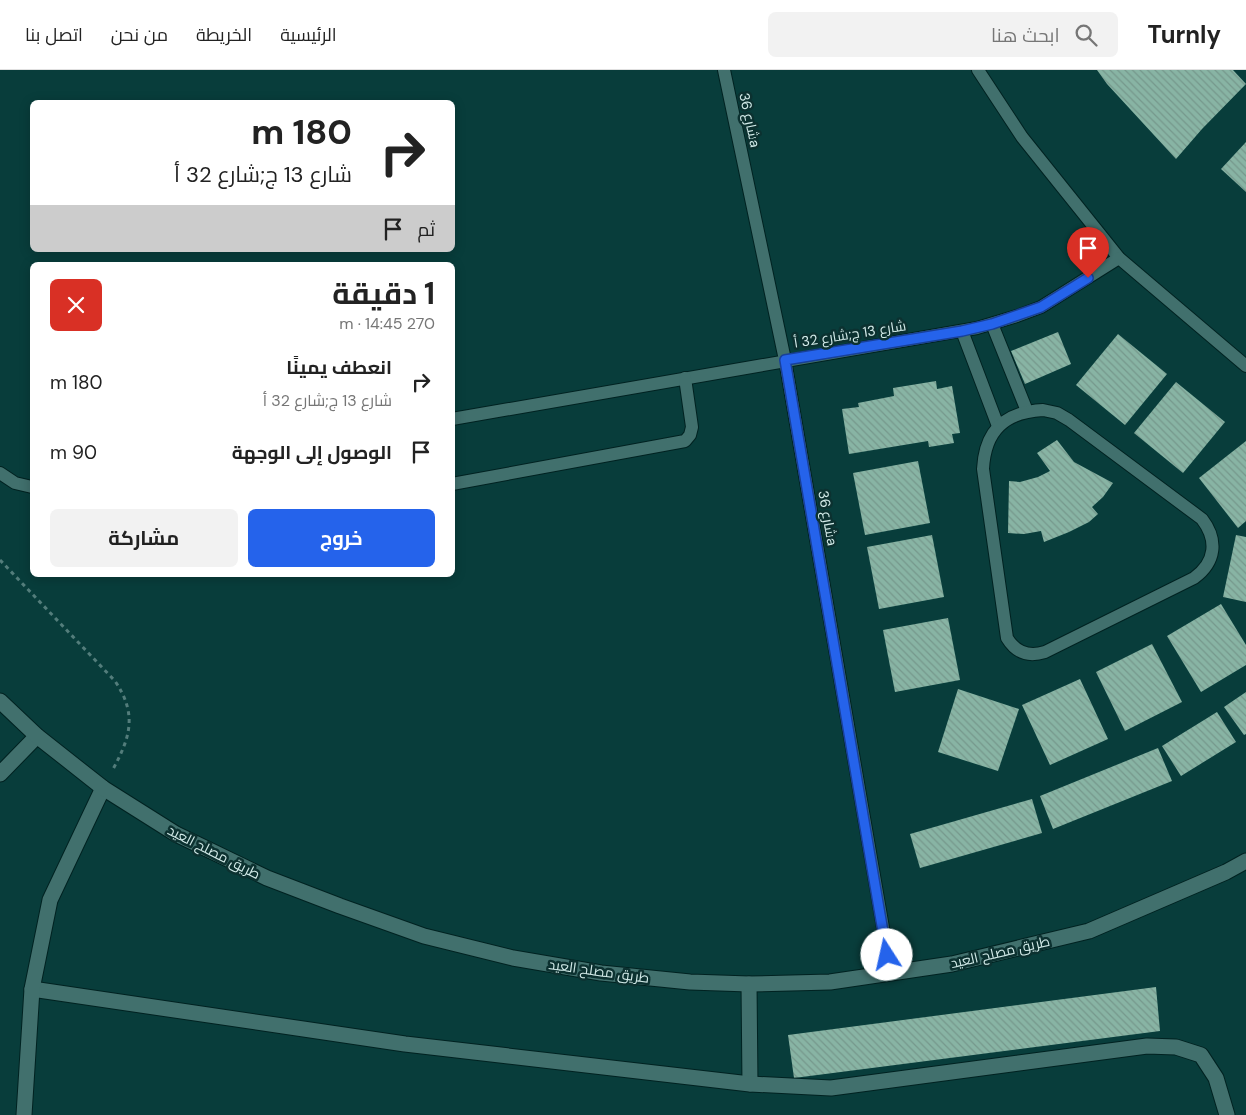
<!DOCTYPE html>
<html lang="ar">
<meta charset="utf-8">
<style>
:root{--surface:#fff;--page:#f2f2f2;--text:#222;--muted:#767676;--line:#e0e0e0;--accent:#2563eb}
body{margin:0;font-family:"DM Sans",Cairo,sans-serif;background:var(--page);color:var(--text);direction:rtl;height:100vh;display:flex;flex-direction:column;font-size:19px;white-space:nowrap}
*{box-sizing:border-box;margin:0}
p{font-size:16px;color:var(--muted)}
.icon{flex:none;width:28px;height:28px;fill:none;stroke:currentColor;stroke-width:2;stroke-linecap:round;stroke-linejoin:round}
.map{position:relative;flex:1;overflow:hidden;direction:ltr}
.side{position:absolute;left:30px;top:192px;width:425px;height:315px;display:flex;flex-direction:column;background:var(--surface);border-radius:8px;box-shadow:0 2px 12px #0003;direction:rtl}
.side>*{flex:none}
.guide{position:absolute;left:30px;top:30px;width:425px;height:152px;border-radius:8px;box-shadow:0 2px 12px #0003;direction:rtl;background:#fff;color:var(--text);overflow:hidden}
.pin{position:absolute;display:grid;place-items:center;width:42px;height:42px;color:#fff;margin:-51px -21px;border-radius:50% 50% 50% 0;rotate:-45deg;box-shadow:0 0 5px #0007}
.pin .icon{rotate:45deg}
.me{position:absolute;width:55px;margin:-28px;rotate:350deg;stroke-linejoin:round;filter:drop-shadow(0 0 4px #0008)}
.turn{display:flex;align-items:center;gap:18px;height:105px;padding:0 20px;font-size:22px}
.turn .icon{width:65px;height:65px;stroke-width:2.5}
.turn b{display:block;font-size:35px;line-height:42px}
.then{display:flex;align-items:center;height:48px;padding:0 20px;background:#0003;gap:10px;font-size:19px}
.round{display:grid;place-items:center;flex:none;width:52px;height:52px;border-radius:8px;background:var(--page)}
.overview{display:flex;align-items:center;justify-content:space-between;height:85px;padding:0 20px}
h1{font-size:30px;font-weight:700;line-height:38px}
.action{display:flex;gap:10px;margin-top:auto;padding:10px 20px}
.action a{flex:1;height:58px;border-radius:8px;background:var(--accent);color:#fff;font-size:20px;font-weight:700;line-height:58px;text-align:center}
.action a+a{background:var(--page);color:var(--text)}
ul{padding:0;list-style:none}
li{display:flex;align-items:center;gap:15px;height:70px;padding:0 20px}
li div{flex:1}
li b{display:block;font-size:19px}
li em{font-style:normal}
header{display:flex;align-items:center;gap:30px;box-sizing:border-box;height:70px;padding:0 25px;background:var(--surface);border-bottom:1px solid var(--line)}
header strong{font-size:24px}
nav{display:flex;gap:28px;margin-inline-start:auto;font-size:18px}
.search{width:350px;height:45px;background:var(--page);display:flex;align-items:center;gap:12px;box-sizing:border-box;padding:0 18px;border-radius:8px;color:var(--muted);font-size:19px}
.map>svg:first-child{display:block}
.building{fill:url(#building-back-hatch)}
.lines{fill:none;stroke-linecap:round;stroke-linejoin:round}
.lane-casing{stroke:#002221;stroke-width:14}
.street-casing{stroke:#002221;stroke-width:17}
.secondary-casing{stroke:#002221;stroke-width:17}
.path{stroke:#537d7b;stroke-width:3;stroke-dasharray:4 4;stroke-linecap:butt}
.lane{stroke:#41706d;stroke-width:12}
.street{stroke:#41706d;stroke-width:15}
.secondary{stroke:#41706d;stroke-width:15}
.route-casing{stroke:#184099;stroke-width:12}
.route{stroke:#2563eb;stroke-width:9}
.labels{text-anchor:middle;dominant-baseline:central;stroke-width:5;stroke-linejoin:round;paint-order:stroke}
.street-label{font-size:14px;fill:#d3ebe9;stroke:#0c3130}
</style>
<header>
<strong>Turnly</strong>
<div class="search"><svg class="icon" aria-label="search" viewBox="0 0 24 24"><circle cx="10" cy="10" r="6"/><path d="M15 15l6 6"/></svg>ابحث هنا</div>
<nav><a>الرئيسية</a><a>الخريطة</a><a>من نحن</a><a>اتصل بنا</a></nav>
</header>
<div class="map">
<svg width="1246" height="1045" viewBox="0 0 1246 1045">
<defs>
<pattern id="building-back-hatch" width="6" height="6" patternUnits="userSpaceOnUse" patternTransform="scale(1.25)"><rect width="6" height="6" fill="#88b4a4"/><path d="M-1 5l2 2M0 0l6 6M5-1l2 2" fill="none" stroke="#76988c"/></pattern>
</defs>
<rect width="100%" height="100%" fill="#083d3b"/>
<g class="building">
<path d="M1097,0H1233L1246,14L1202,59L1176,89L1107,14Z"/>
<path d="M1246,72V122L1221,99Z"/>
<path d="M1058,262L1071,294L1025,314L1011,281Z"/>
<path d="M1118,264L1167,304L1125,355L1076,315Z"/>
<path d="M936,311L937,319L952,316L960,363L952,364L954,373L929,377L928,371L849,384L842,339L859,337L858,333L894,326L893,318Z"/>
<path d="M1176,312L1225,352L1183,403L1134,363Z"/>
<path d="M1057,370L1074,392L1113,413L1103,427L1092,437L1098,444L1089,452L1069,462L1044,472L1041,461L1024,464L1008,463L1009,411L1020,412L1038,407L1050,401L1037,383Z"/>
<path d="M1246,371V451L1238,458L1199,408Z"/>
<path d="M918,391L930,453L865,465L853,403Z"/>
<path d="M932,465L944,527L879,539L867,477Z"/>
<path d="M1236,465L1246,467V532L1223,527Z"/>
<path d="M1221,534L1246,575V595L1201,622L1167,566Z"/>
<path d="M948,548L960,610L895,622L883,560Z"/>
<path d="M1152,574L1182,632L1125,661L1096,602Z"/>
<path d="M1080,609L1108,669L1050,695L1022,635Z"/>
<path d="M958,619L1019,639L998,701L938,682Z"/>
<path d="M1246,622V664L1244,665L1224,637Z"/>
<path d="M1217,642L1236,672L1181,706L1162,676Z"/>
<path d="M1158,678L1172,711L1053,759L1040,726Z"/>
<path d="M1032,729L1042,763L920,798L910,764Z"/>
<path d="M1156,917L1160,961L794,1008L788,965Z"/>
</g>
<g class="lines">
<defs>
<g id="lane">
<path d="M724,0L785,290L891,904"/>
<path d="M978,0L1022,67L1119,188L1246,296"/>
<path d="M992,254L1027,341"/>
<path d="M962,261L998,356"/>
<path d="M1043,340L1057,343L1069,350L1202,449C1218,470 1216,492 1194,508L1045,582C1029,587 1016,583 1007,568L983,399C985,360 1005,342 1043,340Z"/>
<path d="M452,349L977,258L1017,246L1041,237L1119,188"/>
<path d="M0,403L15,413L32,417"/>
<path d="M452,414L685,371L690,365L692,357L685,308"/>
</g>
<g id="street">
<path d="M0,704L37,666"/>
<path d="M749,914L750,1014"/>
<path d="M32,919L405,974L750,1014L831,1018L1147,976L1176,977L1201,985L1216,1008L1227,1045"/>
<path d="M24,1045L32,919L50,830L103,718"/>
</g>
<path id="secondary" d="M0,631L37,666L103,718L176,764L267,808L340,836L424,866L513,888L601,903L690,912L749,914L830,912L952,894L1089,861L1226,802L1246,791"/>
</defs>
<use href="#lane" class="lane-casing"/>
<use href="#street" class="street-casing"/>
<use href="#secondary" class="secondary-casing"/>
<path class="path" d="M0,490L115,611C138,645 130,668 112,701"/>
<use href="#lane" class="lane"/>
<use href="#street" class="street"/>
<use href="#secondary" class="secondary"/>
</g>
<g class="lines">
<defs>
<path id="route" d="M887,885L785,290L962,261L992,254L1041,237L1088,208"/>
</defs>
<use href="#route" class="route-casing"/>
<use href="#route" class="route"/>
</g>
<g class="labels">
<g class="street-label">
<text transform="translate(750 50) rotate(78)">شارع 36a</text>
<text transform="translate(850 264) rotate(-9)">شارع 13 ج;شارع 32 أ</text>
<text transform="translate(828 448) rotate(80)">شارع 36a</text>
<text transform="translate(214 782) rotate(27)">طريق مصلح العيد</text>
<text transform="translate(1000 882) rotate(-13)">طريق مصلح العيد</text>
<text transform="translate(599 901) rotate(8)">طريق مصلح العيد</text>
</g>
</g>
</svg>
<div class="pin" style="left:1088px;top:208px;background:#d93025"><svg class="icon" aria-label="arrive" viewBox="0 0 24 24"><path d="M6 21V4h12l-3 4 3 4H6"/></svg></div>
<svg class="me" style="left:887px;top:885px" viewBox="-20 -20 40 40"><circle r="19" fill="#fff"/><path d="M0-13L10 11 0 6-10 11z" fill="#2563eb"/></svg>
<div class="guide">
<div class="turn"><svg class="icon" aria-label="right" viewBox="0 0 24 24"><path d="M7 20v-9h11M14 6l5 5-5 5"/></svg><div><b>180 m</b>شارع 13 ج;شارع 32 أ</div></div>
<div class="then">ثم<svg class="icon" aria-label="arrive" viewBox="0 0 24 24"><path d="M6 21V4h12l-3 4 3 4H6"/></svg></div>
</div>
<section class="side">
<div class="overview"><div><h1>1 دقيقة</h1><p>270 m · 14:45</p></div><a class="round" style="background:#d93025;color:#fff"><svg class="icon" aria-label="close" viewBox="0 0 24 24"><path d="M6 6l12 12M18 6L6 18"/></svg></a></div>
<ul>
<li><svg class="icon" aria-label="right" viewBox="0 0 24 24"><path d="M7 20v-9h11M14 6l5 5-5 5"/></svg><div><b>انعطف يمينًا</b><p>شارع 13 ج;شارع 32 أ</p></div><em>180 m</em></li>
<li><svg class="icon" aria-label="arrive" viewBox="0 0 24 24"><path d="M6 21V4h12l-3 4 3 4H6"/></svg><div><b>الوصول إلى الوجهة</b></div><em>90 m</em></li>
</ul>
<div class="action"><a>خروج</a><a>مشاركة</a></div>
</section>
</div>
